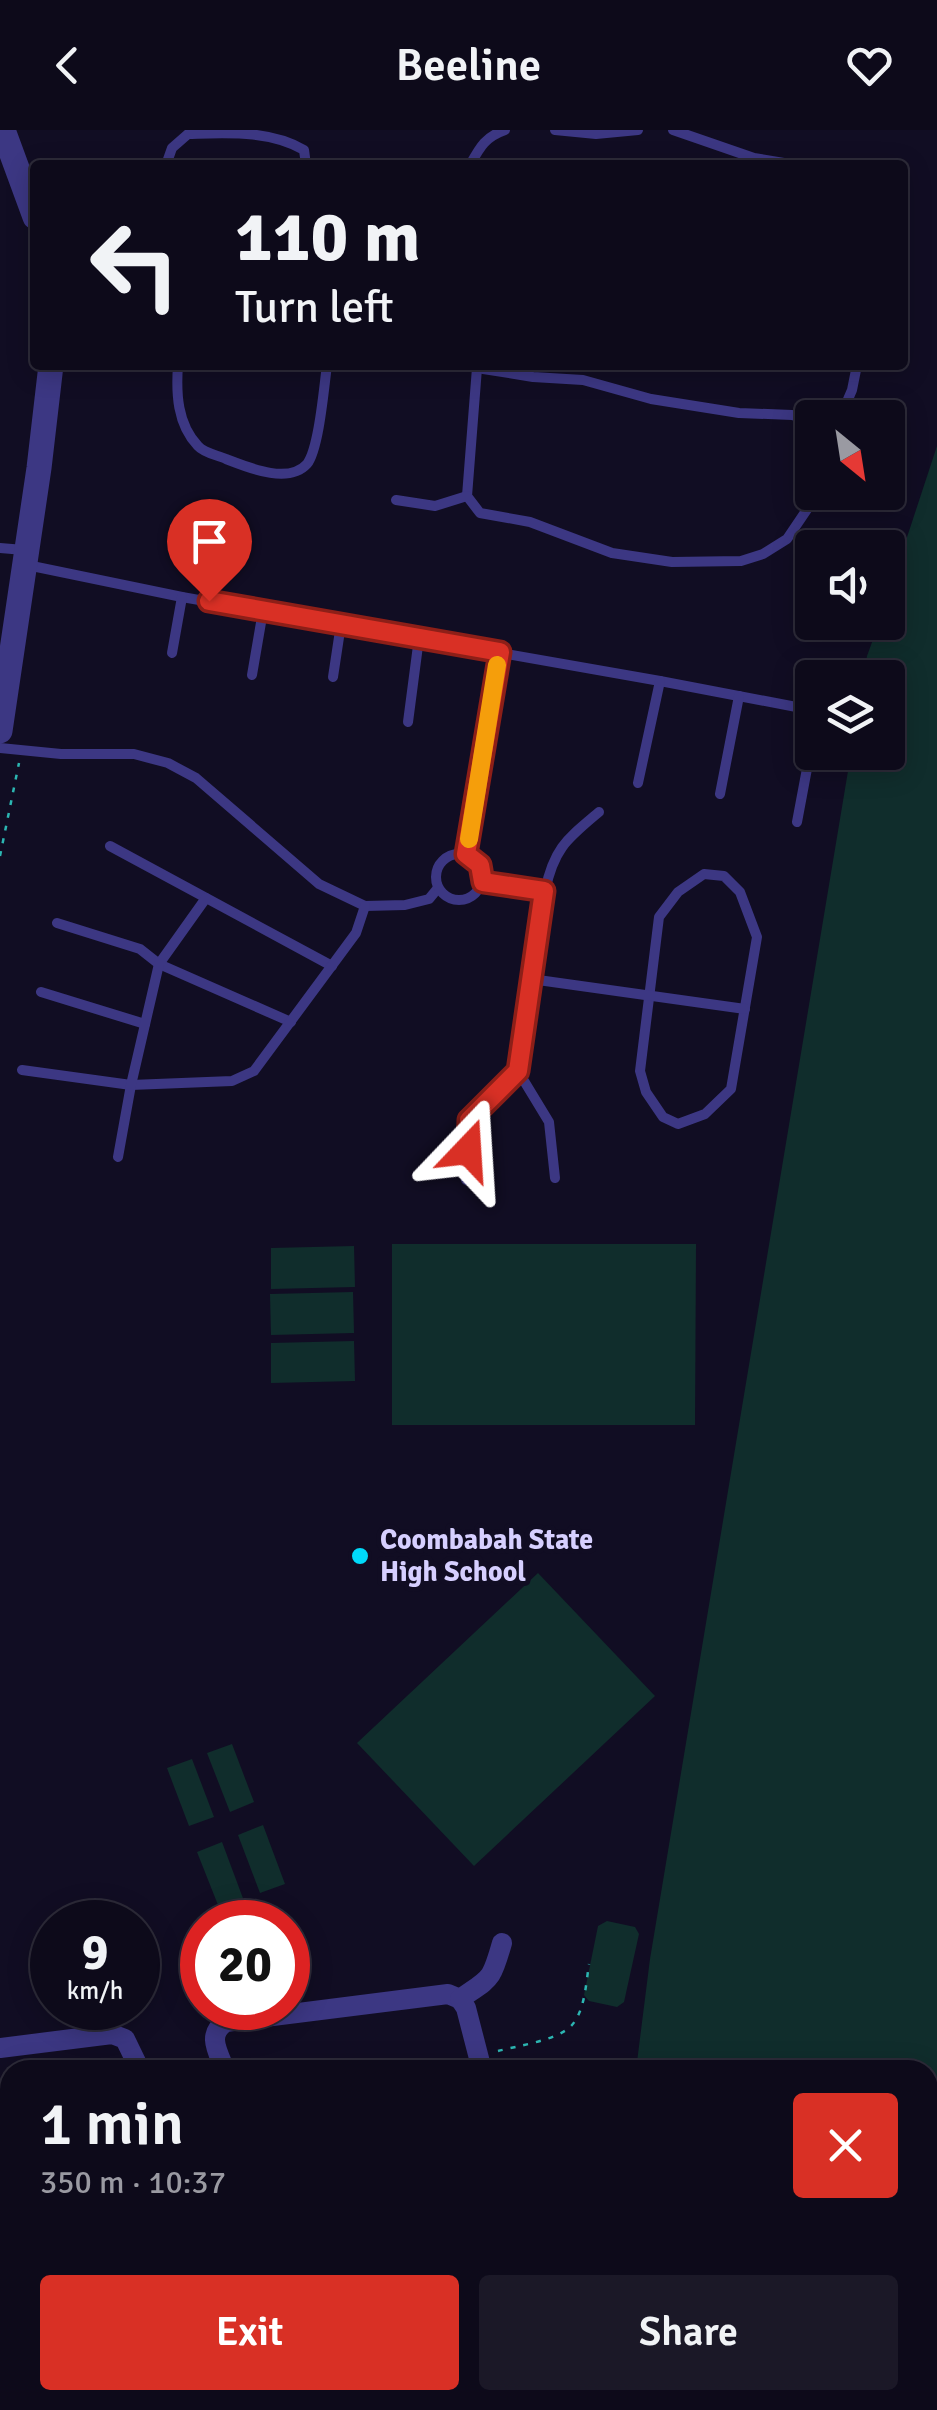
<!DOCTYPE html>
<meta charset="utf-8">
<style>
:root{--surface:#0d0a1a;--page:#1b1827;--text:#f1f3f6;--muted:#9a9aa2;--line:#2d2b39;--accent:#d93025}
body{margin:0;font-family:Signika,sans-serif;background:var(--page);color:var(--text);height:100vh;display:flex;flex-direction:column;font-size:38px;white-space:nowrap}
*{box-sizing:border-box;margin:0}
p{font-size:32px;color:var(--muted)}
.icon{flex:none;width:55px;height:55px;fill:none;stroke:currentColor;stroke-width:2;stroke-linecap:round;stroke-linejoin:round}
.map{position:relative;flex:1;overflow:hidden}
.panel{position:absolute;left:0px;top:1930px;width:938px;height:350px;display:flex;flex-direction:column;background:var(--surface);border-radius:30px 30px 0 0;box-shadow:0 5px 25px #0003,0 0 0 2px var(--line)}
.panel>*{flex:none}
.banner{position:absolute;left:30px;top:30px;width:878px;height:210px;border-radius:10px;box-shadow:0 5px 25px #0003,0 0 0 2px var(--line);background:#0d0a1a;color:var(--text);overflow:hidden}
.needle{width:65px;rotate:150deg}
.buttons{position:absolute;left:795px;top:270px;display:grid;gap:20px}
.buttons a{display:grid;place-items:center;width:110px;height:110px;border-radius:10px;background:var(--surface);box-shadow:0 5px 25px #0003,0 0 0 2px var(--line);font-size:50px}
.speed{position:absolute;left:30px;top:1770px;display:flex;gap:20px;font-size:50px;font-weight:700;text-align:center}
.speed>*{display:grid;place-content:center;width:130px;height:130px;border-radius:50%;background:var(--surface);box-shadow:0 5px 25px #0003,0 0 0 2px var(--line);line-height:1}
.speed small{font-size:25px;font-weight:400}
.speed .limit{border:15px solid #d22;background:#fff;color:#111}
.pin{position:absolute;display:grid;place-items:center;width:85px;height:85px;color:#fff;margin:-102px -42px;border-radius:50% 50% 50% 0;rotate:-45deg;box-shadow:0 0 10px #0007}
.pin .icon{rotate:45deg}
.me{position:absolute;width:110px;margin:-55px;rotate:20deg;stroke-linejoin:round;filter:drop-shadow(0 0 8px #0008)}
.turn{display:flex;align-items:center;gap:35px;height:210px;padding:0 40px;font-size:45px}
.turn .icon{width:130px;height:130px;stroke-width:2.5}
.turn b{display:block;font-size:70px;line-height:85px}
.round{display:grid;place-items:center;flex:none;width:105px;height:105px;border-radius:10px;background:var(--page)}
.head{display:flex;align-items:center;justify-content:space-between;height:170px;padding:0 40px}
h1{font-size:60px;font-weight:600;line-height:75px}
.button{display:flex;gap:20px;margin-top:auto;padding:20px 40px}
.button a{flex:1;height:115px;border-radius:10px;background:var(--accent);color:#fff;font-size:40px;font-weight:600;line-height:115px;text-align:center}
.button a+a{background:var(--page);color:var(--text)}
header{display:flex;justify-content:space-between;align-items:center;height:130px;padding:0 40px;background:var(--surface);font-size:45px;font-weight:600}
.map>svg:first-child{display:block}
.green{fill:#102d2c}
.lines{fill:none;stroke-linecap:round;stroke-linejoin:round}
.path{stroke:#2cb6b2;stroke-width:2.5;stroke-dasharray:5 8;stroke-linecap:butt}
.service{stroke:#3c3783;stroke-width:10}
.minor{stroke:#3c3783;stroke-width:20}
.tertiary{stroke:#3c3783;stroke-width:25}
.route-casing{stroke:#8d1f18;stroke-width:25}
.route{stroke:#d93025;stroke-width:18}
.slow{stroke:#f59e0b;stroke-width:18}
.poi-dot{fill:#00dafa;stroke:#110d23;stroke-width:4}
.labels{text-anchor:middle;dominant-baseline:central;stroke-width:10;stroke-linejoin:round;paint-order:stroke}
.poi-label{font-size:28px;font-weight:bold;fill:#d6cfff;stroke:#110d23;text-anchor:start}
</style>
<header><svg class="icon" aria-label="back" viewBox="0 0 24 24"><path d="M15 5l-7 7 7 7"/></svg>Beeline<svg class="icon" aria-label="heart" viewBox="0 0 24 24"><path d="M12 20l-8-8c-3-5 5-10 8-4 3-6 11-1 8 4z"/></svg></header>
<div class="map">
<svg width="937" height="2280" viewBox="0 0 937 2280">
<rect width="100%" height="100%" fill="#110d23"/>
<g class="green">
<path d="M937,316V2280H0V2178L10,2177V2270H928V1940H636L650,1829L851,623L888,622V548L864,547L867,526L879,493L888,492V465Z"/>
<path d="M392,1114H696L695,1295H392Z"/>
<path d="M354,1116L355,1157L271,1159V1118Z"/>
<path d="M353,1162L354,1203L271,1205L270,1164Z"/>
<path d="M354,1211L355,1251L271,1253V1213Z"/>
<path d="M538,1443L655,1566L474,1736L357,1613Z"/>
<path d="M232,1614L254,1672L230,1682L207,1623Z"/>
<path d="M192,1629L214,1687L189,1696L167,1638Z"/>
<path d="M263,1695L285,1754L260,1763L238,1705Z"/>
<path d="M222,1712L244,1771L220,1780L197,1722Z"/>
<path d="M607,1791L635,1797L639,1804L624,1872L617,1877L589,1871L584,1865L598,1796Z"/>
</g>
<g class="lines">
<g class="path">
<path d="M0,726L19,633"/>
<path d="M498,1921C517,1916 559,1910 572,1895C585,1880 586,1853 589,1834"/>
</g>
<g class="service">
<path d="M555,0L596,4L638,0"/>
<path d="M673,0L754,28L796,35"/>
<path d="M166,35L172,18L188,4C228,3 270,0 304,20L306,35"/>
<path d="M470,35C480,17 485,7 505,0"/>
<path d="M178,235C176,263 177,294 198,316C204,323 217,325 226,329C247,337 288,355 307,334C319,319 324,257 327,235"/>
<path d="M471,235L477,238L533,247L583,250L651,269L739,283L792,285L812,291"/>
<path d="M477,238L467,366L480,383L530,392L612,423L672,432L741,431L763,424L787,409L810,375L814,362"/>
<path d="M840,288L852,260L857,235"/>
<path d="M396,370L435,376L467,366"/>
<path d="M0,418L24,420"/>
<path d="M27,435L182,467L660,551L812,580"/>
<path d="M172,523L182,467"/>
<path d="M252,545L263,481"/>
<path d="M333,547L341,494"/>
<path d="M408,592L419,508"/>
<path d="M0,618L61,624H134L168,633L196,648L319,754L365,776L405,775L429,769L438,758"/>
<path d="M638,653L660,551"/>
<path d="M720,664L739,566"/>
<path d="M797,692L812,612"/>
<path d="M110,716L332,836"/>
<circle cx="459" cy="747" r="23"/>
<path d="M466,725L499,522"/>
<path d="M704,744L724,746L740,762L757,807L731,959L705,984L678,994L663,987L646,962L640,941L659,787L678,762Z"/>
<path d="M483,752L545,761"/>
<path d="M57,793L140,819L159,834L291,892"/>
<path d="M531,849L745,879"/>
<path d="M41,862L145,894"/>
<path d="M22,940L131,955L232,951L254,941L356,803L365,776"/>
<path d="M518,941L549,992L555,1048"/>
<path d="M118,1027L131,955L159,834L206,768"/>
<path d="M466,1050L469,990L518,941L545,761C554,718 567,709 599,682"/>
</g>
<g class="minor">
<path d="M0,1918L112,1904L125,1909L140,1940"/>
<path d="M225,1940C218,1922 206,1904 226,1892L448,1864L460,1869"/>
<path d="M482,1940L466,1878L460,1869C491,1847 491,1852 502,1813"/>
<path d="M0,1997L10,1996"/>
<path d="M0,2144L10,2143"/>
<path d="M0,2255H10"/>
<path d="M165,2270L271,2280"/>
</g>
<g class="tertiary">
<path d="M3,0L35,87"/>
<path d="M0,601L39,338L51,235"/>
</g>
</g>
<g class="lines">
<defs>
<path id="route" d="M209,471L500,522L466,724L480,735L483,752L544,761L518,941L469,990L468,1020"/>
</defs>
<use href="#route" class="route-casing"/>
<use href="#route" class="route"/>
<path class="slow" d="M469,709L497,535"/>
</g>
<circle class="poi-dot" cx="360" cy="1426" r="10"/>
<g class="labels">
<g class="poi-label">
<text x="380" y="1410">Coombabah State<tspan x="380" dy="32">High School</tspan></text>
</g>
</g>
</svg>
<div class="buttons">
<a><svg class="needle" viewBox="-14 -14 28 28"><path d="M0-13l5 13h-10z" fill="#e53935"/><path d="M0 13l5-13h-10z" fill="#9a9aa2"/></svg></a>
<a><svg class="icon" aria-label="sound" viewBox="0 0 24 24"><path d="M4 9h4l5-4v14l-5-4H4zM17 9q2 3 0 6"/></svg></a>
<a><svg class="icon" aria-label="layers" viewBox="0 0 24 24"><path d="M12 4l9 5-9 5-9-5zM3 14l9 5 9-5"/></svg></a>
</div>
<div class="speed"><div>9<small>km/h</small></div><div class="limit">20</div></div>
<div class="pin" style="left:209px;top:471px;background:#d93025"><svg class="icon" aria-label="arrive" viewBox="0 0 24 24"><path d="M6 21V4h12l-3 4 3 4H6"/></svg></div>
<svg class="me" style="left:468px;top:1020px" viewBox="-20 -20 40 40"><path d="M0-17L14 15 0 8-14 15z" fill="#d93025" stroke="#fff" stroke-width="4"/></svg>
<div class="banner">
<div class="turn"><svg class="icon" aria-label="left" viewBox="0 0 24 24"><path d="M17 20v-9H6M10 6l-5 5 5 5"/></svg><div><b>110 m</b>Turn left</div></div>
</div>
<section class="panel">
<div class="head"><div><h1>1 min</h1><p>350 m · 10:37</p></div><a class="round" style="background:#d93025;color:#fff"><svg class="icon" aria-label="close" viewBox="0 0 24 24"><path d="M6 6l12 12M18 6L6 18"/></svg></a></div>
<div class="button"><a>Exit</a><a>Share</a></div>
</section>
</div>
